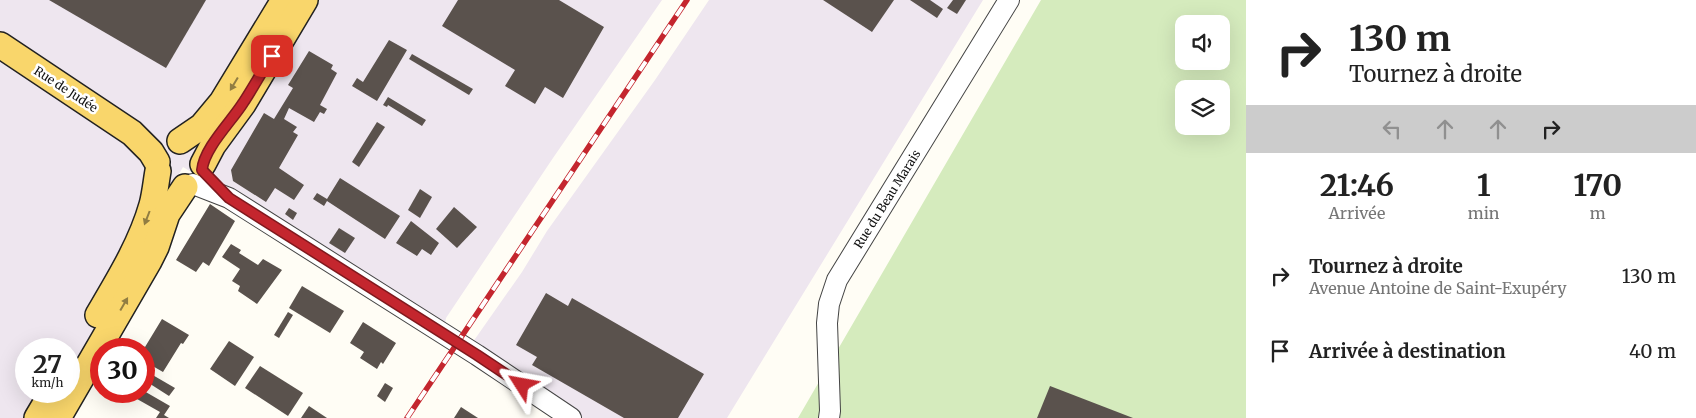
<!DOCTYPE html>
<html lang="fr">
<meta charset="utf-8">
<style>
:root{--surface:#fff;--page:#f6f6f6;--text:#222;--muted:#767676}
body{margin:0;font-family:Merriweather,serif;background:var(--page);color:var(--text);height:100vh;display:flex;flex-direction:column;font-size:19px;white-space:nowrap}
*{box-sizing:border-box;margin:0}
p{font-size:16px;color:var(--muted)}
.icon{flex:none;width:28px;height:28px;fill:none;stroke:currentColor;stroke-width:2;stroke-linecap:round;stroke-linejoin:round}
.map{position:relative;flex:1;overflow:hidden}
.drawer{display:flex;flex-direction:column;background:var(--surface);width:450px}
.drawer>*{flex:none}
.hud{background:#fff;color:var(--text);overflow:hidden}
.tools{position:absolute;left:1175px;top:15px;display:grid;gap:10px}
.tools a{display:grid;place-items:center;width:55px;height:55px;border-radius:10px;background:var(--surface);box-shadow:0 5px 20px #0002;font-size:25px}
.speed{position:absolute;left:15px;top:338px;display:flex;gap:10px;font-size:25px;font-weight:700;text-align:center}
.speed>*{display:grid;place-content:center;width:65px;height:65px;border-radius:50%;background:var(--surface);box-shadow:0 5px 20px #0002;line-height:1}
.speed small{font-size:12px;font-weight:400}
.speed .limit{border:8px solid #d22;background:#fff;color:#111}
.pin{position:absolute;display:grid;place-items:center;width:42px;height:42px;color:#fff;margin:-21px;border-radius:10px;box-shadow:0 2px 8px #0006}
.me{position:absolute;width:55px;margin:-28px;rotate:304deg;stroke-linejoin:round;filter:drop-shadow(0 0 4px #0008)}
.turn{display:flex;align-items:center;gap:18px;height:105px;padding:0 20px;font-size:22px}
.turn .icon{width:65px;height:65px;stroke-width:2.5}
.turn b{display:block;font-size:35px;line-height:42px}
.lanes{display:flex;align-items:center;height:48px;padding:0 20px;background:#0003;justify-content:center;gap:25px;direction:ltr}
.lanes .off{opacity:.35}
.eta{display:flex;justify-content:space-evenly;align-items:center;height:85px;text-align:center}
.eta b{font-size:30px;font-weight:700;line-height:35px}
ul{padding:0;list-style:none}
li{display:flex;align-items:center;gap:15px;height:75px;padding:0 20px}
li div{flex:1}
li b{display:block;font-size:19px}
li em{font-style:normal}
main{display:flex;flex:1;min-height:0}
.map>svg:first-child{display:block}
.industrial{fill:#eee6ef}
.green{fill:#d5ebbd;fill-rule:evenodd}
.building{fill:#5a524d}
.lines{fill:none;stroke-linecap:round;stroke-linejoin:round}
.minor-casing{stroke:#444;stroke-width:22}
.major-casing{stroke:#222;stroke-width:28}
.minor{stroke:#fff;stroke-width:20}
.major{stroke:#f9d66b;stroke-width:25}
.rail-casing{stroke:#c4262e;stroke-width:5.5}
.rail{stroke:#fff;stroke-width:4;stroke-dasharray:11;stroke-linecap:butt}
.oneway{fill:#917d42}
.route-casing{stroke:#7f191e;stroke-width:12}
.route{stroke:#c4262e;stroke-width:9}
.labels{text-anchor:middle;dominant-baseline:central;stroke-width:5;stroke-linejoin:round;paint-order:stroke}
.street-label{font-size:12px;fill:#111;stroke:#fff}
</style>
<main>
<div class="map">
<svg width="1246" height="418" viewBox="0 0 1246 418">
<rect width="100%" height="100%" fill="#fffdf5"/>
<g class="industrial">
<path d="M0,0H662L553,158L446,318L445,324L183,167L156,214L69,380V349H26V391H62L46,418H0Z"/>
<path d="M709,0H983L727,418H572L468,349L522,272L547,231L655,80Z"/>
</g>
<path class="green" d="M1041,0H1246V418H798ZM1184,24H1221V61H1184ZM1184,89H1221V126H1184Z"/>
<g class="building">
<path d="M49,0H206L166,68Z"/>
<path d="M458,0H559L604,27L563,98L545,87L535,104L505,86L515,70L442,26Z"/>
<path d="M823,0H894L872,32Z"/>
<path d="M910,0H930L943,9L937,18Z"/>
<path d="M953,0H966L957,14L947,8Z"/>
<path d="M389,40L407,50L377,101L352,86L357,78L363,82Z"/>
<path d="M309,51L333,65L331,69L337,73L320,105L327,109L324,114L320,112L314,122L289,108L284,119L297,127L293,132L298,135L279,168L304,185L294,200L275,188L266,202L233,181L231,170L264,113L274,119L293,88L288,85Z"/>
<path d="M412,54L473,89L469,95L409,59Z"/>
<path d="M388,97L426,120L422,126L388,105L387,107L383,105Z"/>
<path d="M377,122L385,127L359,167L352,162Z"/>
<path d="M340,178L400,216L385,239L327,201L324,206L313,199L317,193L327,199Z"/>
<path d="M420,189L432,197L420,218L408,210Z"/>
<path d="M210,204L235,221L209,266L203,262L196,272L176,260Z"/>
<path d="M454,207L477,227L457,248L436,229Z"/>
<path d="M289,208L297,213L293,220L285,214Z"/>
<path d="M411,221L439,243L431,255L422,249L417,256L396,243Z"/>
<path d="M339,228L355,238L345,253L329,243Z"/>
<path d="M231,244L241,250L239,253L258,265L263,259L282,270L257,304L238,291L240,286L232,281L240,269L222,257Z"/>
<path d="M302,286L344,311L330,333L289,308Z"/>
<path d="M546,293L568,306L572,298L704,374L678,418H624L532,365L537,357L516,345Z"/>
<path d="M288,312L293,315L279,338L274,335Z"/>
<path d="M162,319L189,335L183,344L181,343L163,372L144,361V349H141L143,346L145,347Z"/>
<path d="M363,322L396,343L383,364L381,362L377,369L360,358L364,352L350,343Z"/>
<path d="M229,341L254,357L235,386L210,369Z"/>
<path d="M260,366L303,393L288,416L245,388Z"/>
<path d="M144,370L175,388L169,396L144,380Z"/>
<path d="M385,383L393,388L385,402L377,396Z"/>
<path d="M1050,386L1133,418H1037Z"/>
<path d="M133,391H144L170,406L164,415L169,418H156L160,412L130,395Z"/>
<path d="M309,406L327,418H301Z"/>
<path d="M461,407L478,418H454Z"/>
</g>
<g class="lines">
<defs>
<g id="minor">
<path d="M193,184L229,198L477,355L571,418"/>
<path d="M829,418L830,411L827,323L829,304L837,280L1009,0"/>
</g>
<g id="major">
<path d="M0,45L132,133L151,152L157,162"/>
<path d="M180,141L202,126L222,102L284,0"/>
<path d="M203,164L213,145L243,104L305,0"/>
<path d="M98,315C118,281 141,244 152,205C155,194 156,182 158,171"/>
<path d="M37,418L53,391"/>
<path d="M58,418L149,261L156,247L167,214L185,187"/>
</g>
</defs>
<use href="#minor" class="minor-casing"/>
<use href="#major" class="major-casing"/>
<use href="#minor" class="minor"/>
<use href="#major" class="major"/>
<defs>
<path id="rail" d="M407,418L687,0"/>
</defs>
<use href="#rail" class="rail-casing"/>
<use href="#rail" class="rail"/>
</g>
<defs><path id="oneway-solid" d="M-6-.8H1V-3.2L6.5 0L1 3.2V.8H-6Z" transform="scale(1.25)"/></defs>
<g class="oneway">
<use href="#oneway-solid" transform="translate(234 84) rotate(121)"/>
<use href="#oneway-solid" transform="translate(147 218) rotate(111)"/>
<use href="#oneway-solid" transform="translate(124 304) rotate(-60)"/>
</g>
<g class="lines">
<defs>
<path id="route" d="M272,56C262,71 253,88 243,103C231,122 204,148 202,170L229,198L477,355L522,385"/>
</defs>
<use href="#route" class="route-casing"/>
<use href="#route" class="route"/>
</g>
<g class="labels">
<g class="street-label">
<text transform="translate(66 89) rotate(33)">Rue de Judée</text>
<text transform="translate(887 199) rotate(-58)">Rue du Beau Marais</text>
</g>
</g>
</svg>
<div class="tools">
<a><svg class="icon" aria-label="sound" viewBox="0 0 24 24"><path d="M4 9h4l5-4v14l-5-4H4zM17 9q2 3 0 6"/></svg></a>
<a><svg class="icon" aria-label="layers" viewBox="0 0 24 24"><path d="M12 4l9 5-9 5-9-5zM3 14l9 5 9-5"/></svg></a>
</div>
<div class="speed"><div>27<small>km/h</small></div><div class="limit">30</div></div>
<div class="pin" style="left:272px;top:56px;background:#d93025"><svg class="icon" aria-label="arrive" viewBox="0 0 24 24"><path d="M6 21V4h12l-3 4 3 4H6"/></svg></div>
<svg class="me" style="left:522px;top:385px" viewBox="-20 -20 40 40"><path d="M0-17L14 15 0 8-14 15z" fill="#c4262e" stroke="#fff" stroke-width="4"/></svg>
</div>
<section class="drawer">
<div class="hud">
<div class="turn"><svg class="icon" aria-label="right" viewBox="0 0 24 24"><path d="M7 20v-9h11M14 6l5 5-5 5"/></svg><div><b>130 m</b>Tournez à droite</div></div>
<div class="lanes"><svg class="icon off" aria-label="left" viewBox="0 0 24 24"><path d="M17 20v-9H6M10 6l-5 5 5 5"/></svg><svg class="icon off" aria-label="ahead" viewBox="0 0 24 24"><path d="M12 20V5M6 11l6-6 6 6"/></svg><svg class="icon off" aria-label="ahead" viewBox="0 0 24 24"><path d="M12 20V5M6 11l6-6 6 6"/></svg><svg class="icon" aria-label="right" viewBox="0 0 24 24"><path d="M7 20v-9h11M14 6l5 5-5 5"/></svg></div>
</div>
<div class="eta">
<div><b>21:46</b><p>Arrivée</p></div>
<div><b>1</b><p>min</p></div>
<div><b>170</b><p>m</p></div>
</div>
<ul>
<li><svg class="icon" aria-label="right" viewBox="0 0 24 24"><path d="M7 20v-9h11M14 6l5 5-5 5"/></svg><div><b>Tournez à droite</b><p>Avenue Antoine de Saint-Exupéry</p></div><em>130 m</em></li>
<li><svg class="icon" aria-label="arrive" viewBox="0 0 24 24"><path d="M6 21V4h12l-3 4 3 4H6"/></svg><div><b>Arrivée à destination</b></div><em>40 m</em></li>
</ul>
</section>
</main>
